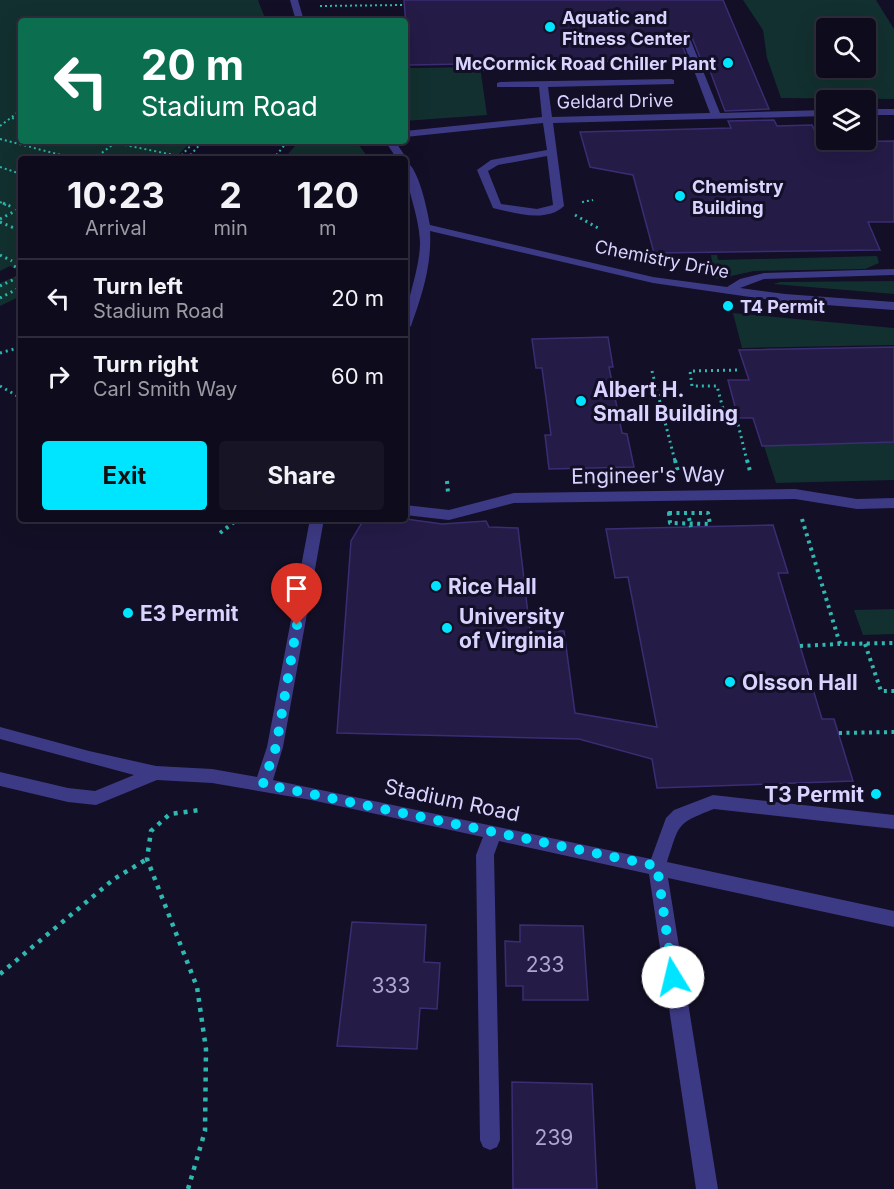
<!DOCTYPE html>
<style>
:root{--surface:#0e0b1c;--page:#171425;--text:#f1f3f6;--muted:#9b9ba3;--line:#2e2b3b;--accent:#00e5ff}
body{margin:0;font-family:Inter,sans-serif;background:var(--page);color:var(--text);height:100vh;display:flex;flex-direction:column;font-size:22px;white-space:nowrap}
*{box-sizing:border-box;margin:0}
p{font-size:20px;color:var(--muted)}
.icon{flex:none;width:33px;height:33px;fill:none;stroke:currentColor;stroke-width:2;stroke-linecap:round;stroke-linejoin:round}
.map{position:relative;flex:1;overflow:hidden}
.panel{position:absolute;left:18px;top:156px;width:390px;height:366px;display:flex;flex-direction:column;background:var(--surface);border-radius:6px;box-shadow:0 6px 24px #0002,0 0 0 2px var(--line)}
.panel>*{flex:none}
.top-card{position:absolute;left:18px;top:18px;width:390px;height:126px;border-radius:6px;box-shadow:0 6px 24px #0002,0 0 0 2px var(--line);background:#0b6e4f;color:#fff;overflow:hidden}
.buttons{position:absolute;left:816px;top:18px;display:grid;gap:12px}
.buttons a{display:grid;place-items:center;width:60px;height:60px;border-radius:6px;background:var(--surface);box-shadow:0 6px 24px #0002,0 0 0 2px var(--line);font-size:30px}
.pin{position:absolute;display:grid;place-items:center;width:51px;height:51px;color:#fff;margin:-62px -26px;border-radius:50% 50% 50% 0;rotate:-45deg;box-shadow:0 0 6px #0007}
.pin .icon{rotate:45deg}
.me{position:absolute;width:66px;margin:-33px;rotate:351deg;stroke-linejoin:round;filter:drop-shadow(0 0 4px #0008)}
.turn{display:flex;align-items:center;gap:21px;height:126px;padding:0 24px;font-size:27px}
.turn .icon{width:78px;height:78px;stroke-width:2.5}
.turn b{display:block;font-size:42px;line-height:51px}
.eta{display:flex;justify-content:space-evenly;align-items:center;height:102px;text-align:center}
.eta b{font-size:36px;font-weight:700;line-height:42px}
.button{display:flex;gap:12px;margin-top:auto;padding:12px 24px}
.button a{flex:1;height:69px;border-radius:6px;background:var(--accent);color:#111;font-size:24px;font-weight:700;line-height:69px;text-align:center}
.button a+a{background:var(--page);color:var(--text)}
ul{padding:0;list-style:none}
li{display:flex;align-items:center;gap:18px;height:78px;padding:0 24px;border-top:2px solid var(--line)}
li div{flex:1}
li b{display:block;font-size:22px}
li em{font-style:normal}
.map>svg:first-child{display:block}
.green{fill:#12302f;fill-rule:evenodd}
.building{fill:#241b47;stroke:#3b2d73;stroke-width:1.5}
.lines{fill:none;stroke-linecap:round;stroke-linejoin:round}
.path-far3{stroke:#2fb8b0;stroke-width:2;stroke-dasharray:2 3;stroke-linecap:butt}
.path-far2{stroke:#2fb8b0;stroke-width:3;stroke-dasharray:2 4;stroke-linecap:butt}
.path-far1{stroke:#2fb8b0;stroke-width:4;stroke-dasharray:3 4.5;stroke-linecap:butt}
.path{stroke:#2fb8b0;stroke-width:4.5;stroke-dasharray:4 6;stroke-linecap:butt}
.minor{fill:#3d3a85;fill-rule:evenodd}
.route{stroke:#00e5ff;stroke-width:10;stroke-dasharray:0 18}
.poi-dot{fill:#00e5ff;stroke:#130f26;stroke-width:2}
.labels{text-anchor:middle;dominant-baseline:central;stroke-width:6;stroke-linejoin:round;paint-order:stroke}
.far-poi-label{font-size:18px;font-weight:bold;fill:#d9d4ff;stroke:#130f26;text-anchor:start}
.far-street-label{font-size:18px;fill:#d9d4ff;stroke:#130f26}
.poi-label{font-size:21px;font-weight:bold;fill:#d9d4ff;stroke:#130f26;text-anchor:start}
.street-label{font-size:21px;fill:#d9d4ff;stroke:#130f26}
.near-number-label{font-size:21px;fill:#aca6d1}
</style>
<div class="map">
<svg width="894" height="1189" viewBox="0 0 894 1189">
<rect width="100%" height="100%" fill="#130f26"/>
<g class="green">
<path d="M0,0H258L266,21H21V141H192L174,159H21V272L10,266L0,271Z"/>
<path d="M743,0H876L894,29V99L781,98L767,58L763,30ZM826,28H866V68H826Z"/>
<path d="M405,65H409L411,68L480,67L487,115L405,121Z"/>
<path d="M299,141H356L369,159H284Z"/>
<path d="M711,255H717L718,260L877,256L879,263L865,269L754,271L731,276L726,280L714,278Z"/>
<path d="M21,274V296L0,306V283Z"/>
<path d="M894,281V294L773,284L780,282Z"/>
<path d="M733,313L894,328V345L742,348Z"/>
<path d="M894,442V480L776,483L764,446Z"/>
<path d="M894,609V634L863,635L854,610Z"/>
</g>
<g class="building">
<path d="M404,0H723L769,109L725,111L706,60H701L691,35L685,31L679,37L688,60L409,65Z"/>
<path d="M774,120L777,126L812,125L819,139L839,140L841,142L894,141V222H868L880,250L654,253L633,175L590,167L580,132L731,128L728,121Z"/>
<path d="M608,337L613,367H609L622,433L627,434L634,467L549,469L545,435H551L542,368H536L532,339Z"/>
<path d="M894,347V442L762,446L753,418H738L728,380H749L739,350Z"/>
<path d="M364,519H406L442,524L486,521L489,527L518,528L530,631H564L575,713L657,727L628,577L615,578L606,529L773,525L788,573H778L822,719H834L853,781L657,788L652,759L579,739L337,733L351,541Z"/>
<path d="M352,922L426,925L424,962L440,963L437,1009L420,1008L417,1049L337,1046Z"/>
<path d="M520,925L583,926L588,1000H523V986H506L505,941L520,942Z"/>
<path d="M512,1082L592,1084L597,1189H513Z"/>
</g>
<g class="lines">
<g class="path-far3">
<path d="M320,6L405,5"/>
<path d="M462,64L483,65L484,72"/>
<path d="M12,118L21,120"/>
<path d="M0,126L21,110"/>
<path d="M0,139L76,159"/>
<path d="M134,141L137,142"/>
<path d="M115,143L174,155"/>
<path d="M94,159L116,142"/>
<path d="M178,159L195,141"/>
<path d="M187,159L203,141"/>
<path d="M273,159L288,141"/>
<path d="M0,167L21,174"/>
<path d="M0,202L6,205"/>
<path d="M582,202L593,200"/>
</g>
<g class="path-far2">
<path d="M3,203L12,207"/>
<path d="M575,215L598,228"/>
<path d="M0,219L21,208"/>
<path d="M0,222L21,231"/>
<path d="M0,255L12,261"/>
<path d="M14,266L21,270"/>
<path d="M0,286L21,276"/>
<path d="M0,298L21,287"/>
<path d="M0,353L21,347"/>
<path d="M737,370L690,371L692,386H717L726,420H737L747,461"/>
<path d="M652,371L675,461"/>
<path d="M0,386L21,398"/>
</g>
<g class="path-far1">
<path d="M675,460L678,472"/>
<path d="M747,460L750,471"/>
<path d="M447,481L448,493"/>
<path d="M669,513H708L710,524L670,523Z"/>
<path d="M689,518L691,527"/>
<path d="M802,519L840,644L894,643"/>
<path d="M220,533L238,519"/>
<path d="M865,644L881,691H894"/>
<path d="M800,646L840,644"/>
<path d="M839,733L894,732"/>
</g>
<g class="path">
<path d="M0,974L114,879L147,859"/>
<path d="M188,1189L205,1131L206,1049L197,987L147,859L151,831L170,814L200,810"/>
</g>
<g class="minor">
<path d="M290,0H298L304,21H296Z"/>
<path d="M685,33L689,36L720,113L826,110V116L553,123L564,206C546,223 515,213 493,208L477,170L491,160L547,150L543,123L405,137V131L542,117L539,87H497V83L500,82L671,79L674,80V84L548,87L552,117L710,113L681,36ZM547,156L553,205L537,209L501,204L488,171L498,165Z"/>
<rect x="866" y="109" width="28" height="6"/>
<path d="M385,141H395L407,159L406,161C419,169 427,209 430,225L653,277L727,287L740,279L764,273L894,269V275L764,279L740,288L785,294L894,302V310L785,302L653,283L430,231C432,265 422,295 411,326L405,330C405,300 420,272 420,242C419,213 405,187 405,159H397Z"/>
<path d="M795,489L857,499L894,498V508L857,509L795,499L514,503L449,520L405,515V505L449,510L514,493Z"/>
<path d="M310,519H324L283,747L273,780L651,859L666,818L674,810L713,795L894,815V829L714,809C675,824 680,824 667,862L894,911V927L668,878L718,1189H696L649,874L499,841L494,855L500,1140L497,1147L490,1150L483,1147L480,1140L476,855L483,837L311,800L212,783L157,780L96,805L68,802L0,786V772L68,788L95,791L134,775L0,739V727L89,751L156,766L212,769L257,777L267,747Z"/>
</g>
</g>
<g class="lines">
<path class="route" d="M297,625L276,747L263,784L657,866L673,977"/>
</g>
<g class="poi-dot">
<circle cx="550" cy="27" r="6"/>
<circle cx="728" cy="63" r="6"/>
<circle cx="680" cy="196" r="6"/>
<circle cx="728" cy="306" r="6"/>
<circle cx="581" cy="401" r="6"/>
<circle cx="436" cy="586" r="6"/>
<circle cx="128" cy="613" r="6"/>
<circle cx="447" cy="628" r="6"/>
<circle cx="730" cy="682" r="6"/>
<circle cx="876" cy="794" r="6"/>
</g>
<g class="labels">
<g class="far-poi-label">
<text x="562" y="17">Aquatic and<tspan x="562" dy="21">Fitness Center</tspan></text>
<text x="716" y="63" text-anchor="end">McCormick Road Chiller Plant</text>
<text x="692" y="186">Chemistry<tspan x="692" dy="21">Building</tspan></text>
<text x="740" y="306">T4 Permit</text>
</g>
<g class="far-street-label">
<text transform="translate(615 101) rotate(-1)">Geldard Drive</text>
<text transform="translate(662 259) rotate(11)">Chemistry Drive</text>
</g>
<g class="poi-label">
<text x="593" y="389">Albert H.<tspan x="593" dy="24">Small Building</tspan></text>
<text x="448" y="586">Rice Hall</text>
<text x="140" y="613">E3 Permit</text>
<text x="459" y="616">University<tspan x="459" dy="24">of Virginia</tspan></text>
<text x="742" y="682">Olsson Hall</text>
<text x="864" y="794" text-anchor="end">T3 Permit</text>
</g>
<g class="street-label">
<text transform="translate(648 475) rotate(-1)">Engineer's Way</text>
<text transform="translate(452 800) rotate(12)">Stadium Road</text>
</g>
<g class="near-number-label">
<text x="545" y="964">233</text>
<text x="391" y="985">333</text>
<text x="554" y="1137">239</text>
</g>
</g>
</svg>
<div class="buttons">
<a><svg class="icon" aria-label="search" viewBox="0 0 24 24"><circle cx="10" cy="10" r="6"/><path d="M15 15l6 6"/></svg></a>
<a><svg class="icon" aria-label="layers" viewBox="0 0 24 24"><path d="M12 4l9 5-9 5-9-5zM3 14l9 5 9-5"/></svg></a>
</div>
<div class="pin" style="left:297px;top:625px;background:#d93025"><svg class="icon" aria-label="arrive" viewBox="0 0 24 24"><path d="M6 21V4h12l-3 4 3 4H6"/></svg></div>
<svg class="me" style="left:673px;top:977px" viewBox="-20 -20 40 40"><circle r="19" fill="#fff"/><path d="M0-13L10 11 0 6-10 11z" fill="#00e5ff"/></svg>
<div class="top-card">
<div class="turn"><svg class="icon" aria-label="left" viewBox="0 0 24 24"><path d="M17 20v-9H6M10 6l-5 5 5 5"/></svg><div><b>20 m</b>Stadium Road</div></div>
</div>
<section class="panel">
<div class="eta">
<div><b>10:23</b><p>Arrival</p></div>
<div><b>2</b><p>min</p></div>
<div><b>120</b><p>m</p></div>
</div>
<ul>
<li><svg class="icon" aria-label="left" viewBox="0 0 24 24"><path d="M17 20v-9H6M10 6l-5 5 5 5"/></svg><div><b>Turn left</b><p>Stadium Road</p></div><em>20 m</em></li>
<li><svg class="icon" aria-label="right" viewBox="0 0 24 24"><path d="M7 20v-9h11M14 6l5 5-5 5"/></svg><div><b>Turn right</b><p>Carl Smith Way</p></div><em>60 m</em></li>
</ul>
<div class="button"><a>Exit</a><a>Share</a></div>
</section>
</div>
